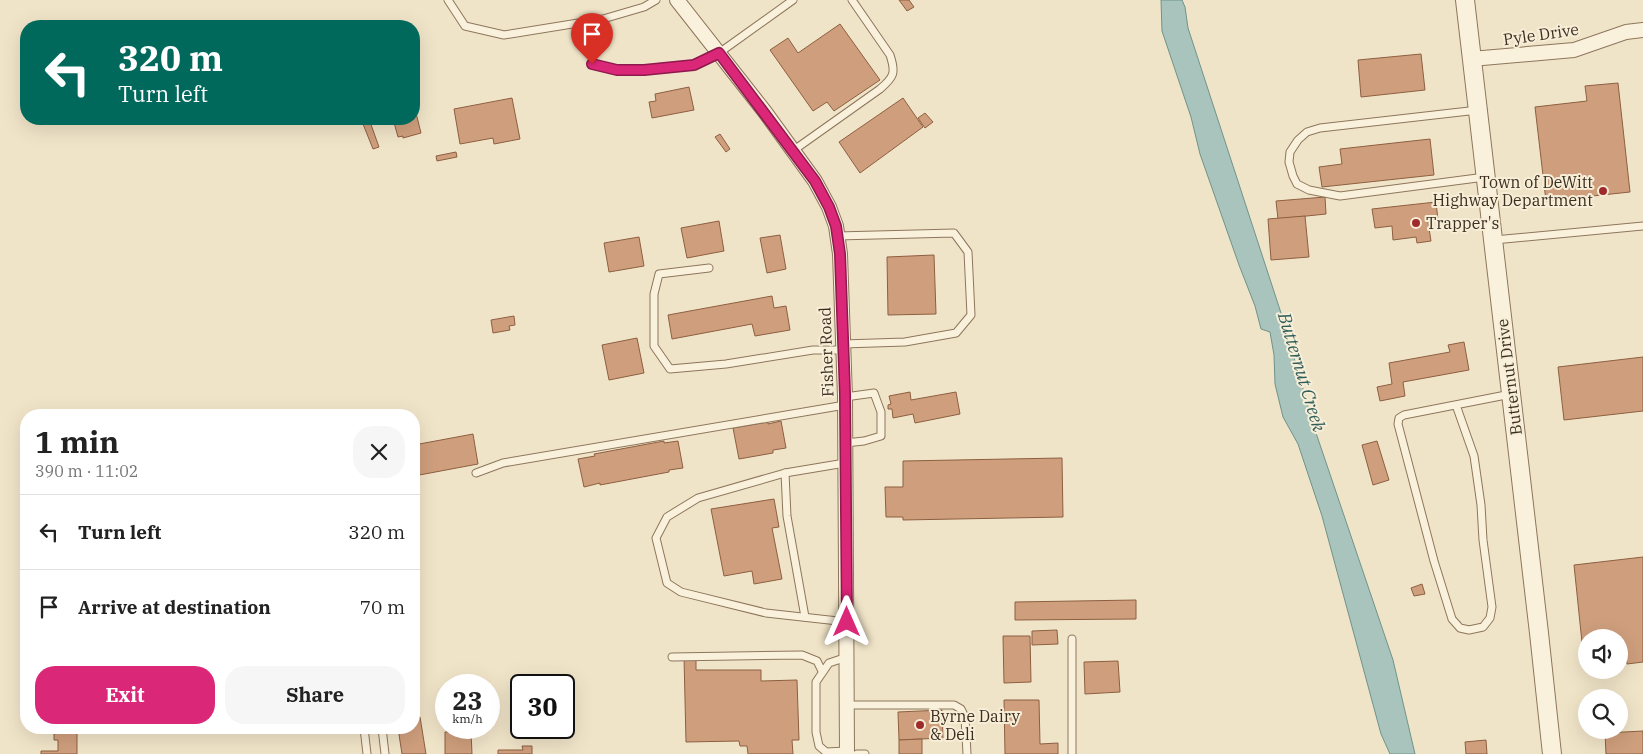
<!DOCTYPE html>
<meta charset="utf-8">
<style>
:root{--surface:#fff;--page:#f6f6f6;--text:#222;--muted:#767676;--line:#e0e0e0;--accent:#db2777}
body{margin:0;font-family:"IBM Plex Serif",serif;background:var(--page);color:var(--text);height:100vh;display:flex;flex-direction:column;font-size:19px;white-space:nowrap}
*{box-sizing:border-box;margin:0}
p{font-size:16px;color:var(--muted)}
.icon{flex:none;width:28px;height:28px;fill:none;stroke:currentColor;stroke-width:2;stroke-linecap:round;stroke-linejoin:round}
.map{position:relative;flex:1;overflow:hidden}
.panel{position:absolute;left:20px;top:409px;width:400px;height:325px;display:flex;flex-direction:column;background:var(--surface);border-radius:20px;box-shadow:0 5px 20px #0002}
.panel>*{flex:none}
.hud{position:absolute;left:20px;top:20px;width:400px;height:105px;border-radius:20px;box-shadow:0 5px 20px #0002;background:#00695c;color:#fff;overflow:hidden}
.buttons{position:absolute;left:1578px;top:629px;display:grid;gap:10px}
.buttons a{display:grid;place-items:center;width:50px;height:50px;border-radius:50%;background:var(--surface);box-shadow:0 5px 20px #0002;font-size:25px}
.speed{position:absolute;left:435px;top:674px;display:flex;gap:10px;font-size:25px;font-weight:700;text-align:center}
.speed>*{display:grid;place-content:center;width:65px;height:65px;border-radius:50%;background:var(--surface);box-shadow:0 5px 20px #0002;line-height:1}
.speed small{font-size:12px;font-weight:400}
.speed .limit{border:2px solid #111;border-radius:8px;background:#fff;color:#111}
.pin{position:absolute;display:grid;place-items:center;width:42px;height:42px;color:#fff;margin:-51px -21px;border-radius:50% 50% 50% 0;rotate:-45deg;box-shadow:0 0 5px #0007}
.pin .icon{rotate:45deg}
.me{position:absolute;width:55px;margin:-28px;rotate:0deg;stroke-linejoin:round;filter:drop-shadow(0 0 4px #0008)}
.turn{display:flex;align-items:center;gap:18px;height:105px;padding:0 15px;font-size:22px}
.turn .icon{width:65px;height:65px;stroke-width:2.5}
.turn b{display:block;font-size:35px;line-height:42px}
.round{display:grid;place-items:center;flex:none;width:52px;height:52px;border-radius:20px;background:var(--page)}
.headline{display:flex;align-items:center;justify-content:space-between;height:85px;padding:0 15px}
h1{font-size:30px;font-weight:700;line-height:38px}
.primary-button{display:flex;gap:10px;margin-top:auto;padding:10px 15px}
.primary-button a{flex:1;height:58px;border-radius:20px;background:var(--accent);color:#fff;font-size:20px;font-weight:700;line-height:58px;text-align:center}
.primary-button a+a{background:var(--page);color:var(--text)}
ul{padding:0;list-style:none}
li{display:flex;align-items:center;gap:15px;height:75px;padding:0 15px;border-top:1px solid var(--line)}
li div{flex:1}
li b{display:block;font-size:19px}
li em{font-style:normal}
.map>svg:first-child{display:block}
.water{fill:#a9c4bc;stroke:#6f938a}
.building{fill:#cf9f7d;stroke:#8d5f41}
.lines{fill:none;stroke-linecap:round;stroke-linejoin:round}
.service-casing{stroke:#8d765c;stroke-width:9}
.minor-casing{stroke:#8d765c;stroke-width:16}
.tertiary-casing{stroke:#8d765c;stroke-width:20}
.service{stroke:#faf1dc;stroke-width:7}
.minor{stroke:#faf1dc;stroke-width:14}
.tertiary{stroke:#faf1dc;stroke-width:18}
.route-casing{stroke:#8e194d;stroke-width:12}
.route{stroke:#db2777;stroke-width:9}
.poi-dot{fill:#9e2a2b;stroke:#f7eed8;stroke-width:2}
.labels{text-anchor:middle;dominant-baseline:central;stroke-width:4;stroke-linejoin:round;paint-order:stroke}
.street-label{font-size:16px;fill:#3d2e20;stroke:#f7eed8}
.poi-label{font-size:16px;fill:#3d2e20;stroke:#f7eed8;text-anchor:start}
.water-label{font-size:18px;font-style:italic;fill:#2f5d5a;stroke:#f7eed8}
</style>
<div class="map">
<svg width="1643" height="754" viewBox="0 0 1643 754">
<rect width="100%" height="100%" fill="#f0e4c8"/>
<path class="water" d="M1161,0H1182L1185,7L1188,28L1281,313L1315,430L1393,660L1415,754H1390L1381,734L1322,516L1298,444L1283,417L1275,384L1274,355L1270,332L1261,329L1255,306L1239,265L1200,154L1191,117L1162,31Z"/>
<g class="building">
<path d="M899,0H909L914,7L907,11Z"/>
<path d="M840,24L880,80L834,111L827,102L813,111L770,50L788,38L798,53Z"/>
<path d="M1421,54L1425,90L1361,97L1358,60Z"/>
<path d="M1618,83L1630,192L1546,201L1535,107L1587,101L1585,86Z"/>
<path d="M689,87L694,110L652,118L649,102L656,101L655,94Z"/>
<path d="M512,98L520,139L494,144L493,138L460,144L454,109Z"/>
<path d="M903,98L923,127L860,173L839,142Z"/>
<path d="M414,105L421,133L403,138V136L398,137L393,119H414Z"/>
<path d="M925,113L933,122L925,128L918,118Z"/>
<path d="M361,119H369L379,147L373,149Z"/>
<path d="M720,134L730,149L726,152L715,137Z"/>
<path d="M1430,139L1434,175L1322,187L1319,167L1342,164L1340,149Z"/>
<path d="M456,152L457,157L437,161L436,156Z"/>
<path d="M1325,197L1326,214L1278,219L1276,201Z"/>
<path d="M1436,202L1438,220L1428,222L1431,241L1417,243L1416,237L1393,240L1392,226L1375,228L1372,209Z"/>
<path d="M1305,216L1309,257L1271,260L1268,219Z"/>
<path d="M719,221L724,251L687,258L681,228Z"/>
<path d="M780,235L786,269L767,273L760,238Z"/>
<path d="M639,237L644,266L609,272L604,243Z"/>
<path d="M934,255L936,314L888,315L887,257Z"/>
<path d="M772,296L774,308L786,306L790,330L755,336L752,324L672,339L668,315Z"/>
<path d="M514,316L515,325L509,326L510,330L493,333L491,320Z"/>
<path d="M637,338L644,373L609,380L602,345Z"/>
<path d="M1464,342L1469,370L1403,382L1405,396L1380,401L1377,387L1392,384L1389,363L1450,352L1448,345Z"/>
<path d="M1643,357V411L1564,420L1558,367Z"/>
<path d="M910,392L911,400L956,392L960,414L915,423L913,414L893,418L892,409H888V405L891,404L889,396Z"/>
<path d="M781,421L786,448L773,450V453L739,459L733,428L768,422V424Z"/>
<path d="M473,434L478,464L414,476V445Z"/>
<path d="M664,441V443L678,441L683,468L669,470V472L600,485V483L584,487L578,459L595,456L594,454Z"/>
<path d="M1377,441L1389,480L1373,485L1362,445Z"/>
<path d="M1062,458L1063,517L903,520V517H886L885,487H903V461Z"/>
<path d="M774,499L779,527L772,528L782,579L754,584L752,571L724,576L711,509Z"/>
<path d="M1643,557V662L1627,664L1625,647L1619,648V638H1586V651L1583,652L1574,565Z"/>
<path d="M1422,584L1425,594L1414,596L1411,588Z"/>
<path d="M1136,600V619L1015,620V602Z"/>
<path d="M1057,630L1058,644L1032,645V631Z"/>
<path d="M1003,636H1030L1031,682L1004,683Z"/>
<path d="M684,657H696V670H761V681L797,680L799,740H792L793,754H748L747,746H740L739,741L686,742Z"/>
<path d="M1118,661L1120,692L1085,694L1084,662Z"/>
<path d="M1004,700H1039L1040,744L1058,743V754H1005Z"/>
<path d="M942,710L943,738L899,740L898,712Z"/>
<path d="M420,717L426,754H402L398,728H414V718Z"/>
<path d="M58,728H77V754H41V751H58V740H54V734L58,733Z"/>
<path d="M471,731L472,754H445V732Z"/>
<path d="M1643,731V754H1606L1605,733Z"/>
<path d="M922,739V754H899V740Z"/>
<path d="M1486,740L1487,754H1466L1465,742Z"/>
<path d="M522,746H532V754H498V750H523Z"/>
</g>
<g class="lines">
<defs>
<g id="service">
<path d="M448,0L465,26L504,35L603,19L644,7L656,0"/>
<path d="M592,64L617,70H644L694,65L719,53L793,0"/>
<path d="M1478,110L1320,128L1307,132L1298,140L1290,152L1289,162L1293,176L1297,184L1309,190L1340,196L1485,177"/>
<path d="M794,150L880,89C894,77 896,73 890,55L852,0"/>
<path d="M837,236L954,233L968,252L971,315L956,333L905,342L843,344"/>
<path d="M1494,240L1643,226"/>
<path d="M709,268L659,274L654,294V346L670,369L726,364L813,350H843"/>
<path d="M845,397L874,393L881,412V436L864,441L845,443"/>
<path d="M1456,405L1474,456L1481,505L1483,540L1492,607L1490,618L1483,627L1469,630L1460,628L1452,619L1434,561L1398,424L1399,418L1404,415L1511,394"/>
<path d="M845,463L785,473L698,498L667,517L656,538L667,583L681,592L766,613L847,622"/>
<path d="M476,473L503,463L845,405"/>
<path d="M785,473L787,516L805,617"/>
<path d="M672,657L802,655L817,661L822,671"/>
<path d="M847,657L829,663L816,682V732L819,746L826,752L847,751"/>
<path d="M847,705H954L961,709L965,717L967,754"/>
<path d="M364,728L367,754"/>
<path d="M382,728L385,754"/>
<path d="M857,754H865"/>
<path d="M1072,754V639"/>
</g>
<g id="minor">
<path d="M677,0L765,112L815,181L829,207L836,226L840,254L845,397L847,754"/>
<path d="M1471,59L1574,50L1626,32L1643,30"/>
</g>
<path id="tertiary" d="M1465,0L1539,633L1552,754"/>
</defs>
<use href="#service" class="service-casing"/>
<use href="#minor" class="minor-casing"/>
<use href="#tertiary" class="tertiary-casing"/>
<use href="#service" class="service"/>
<use href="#minor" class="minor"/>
<use href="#tertiary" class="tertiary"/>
</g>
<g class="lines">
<defs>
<path id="route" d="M592,64L617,70H644L694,65L719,53L815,181L829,207L836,226L840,254L845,394L847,622"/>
</defs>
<use href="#route" class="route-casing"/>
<use href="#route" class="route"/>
</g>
<g class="poi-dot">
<circle cx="1603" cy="191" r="5"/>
<circle cx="1416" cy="223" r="5"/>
<circle cx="920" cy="725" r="5"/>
</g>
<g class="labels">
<g class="street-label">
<text transform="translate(1541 34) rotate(-8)">Pyle Drive</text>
<text transform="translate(826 352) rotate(-92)">Fisher Road</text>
<text transform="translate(1509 377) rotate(-97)">Butternut Drive</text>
</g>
<g class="poi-label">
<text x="1593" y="182" text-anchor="end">Town of DeWitt<tspan x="1593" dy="18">Highway Department</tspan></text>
<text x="1426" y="223">Trapper's</text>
<text x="930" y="716">Byrne Dairy<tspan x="930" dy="18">&amp; Deli</tspan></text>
</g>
<g class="water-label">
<text transform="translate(1302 372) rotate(73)">Butternut Creek</text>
</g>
</g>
</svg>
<div class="buttons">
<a><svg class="icon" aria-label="sound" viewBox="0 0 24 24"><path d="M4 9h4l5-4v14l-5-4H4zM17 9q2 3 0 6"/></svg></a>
<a><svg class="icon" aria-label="search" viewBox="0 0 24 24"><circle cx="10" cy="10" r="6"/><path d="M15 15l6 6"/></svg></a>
</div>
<div class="speed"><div>23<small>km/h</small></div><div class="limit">30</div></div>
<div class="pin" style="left:592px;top:64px;background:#d93025"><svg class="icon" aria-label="arrive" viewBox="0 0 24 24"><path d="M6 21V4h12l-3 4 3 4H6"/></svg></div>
<svg class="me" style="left:847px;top:622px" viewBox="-20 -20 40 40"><path d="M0-17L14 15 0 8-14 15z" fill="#db2777" stroke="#fff" stroke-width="4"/></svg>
<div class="hud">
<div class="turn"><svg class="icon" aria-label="left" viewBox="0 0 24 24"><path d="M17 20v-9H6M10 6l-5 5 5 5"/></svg><div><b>320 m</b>Turn left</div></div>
</div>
<section class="panel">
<div class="headline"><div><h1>1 min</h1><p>390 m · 11:02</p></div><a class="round"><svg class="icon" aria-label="close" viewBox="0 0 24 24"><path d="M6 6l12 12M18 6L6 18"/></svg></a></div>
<ul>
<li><svg class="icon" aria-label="left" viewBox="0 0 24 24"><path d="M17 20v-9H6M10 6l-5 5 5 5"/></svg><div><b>Turn left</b></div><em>320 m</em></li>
<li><svg class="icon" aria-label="arrive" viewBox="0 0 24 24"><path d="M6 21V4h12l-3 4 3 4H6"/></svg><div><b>Arrive at destination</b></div><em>70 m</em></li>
</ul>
<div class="primary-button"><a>Exit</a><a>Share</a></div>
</section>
</div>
